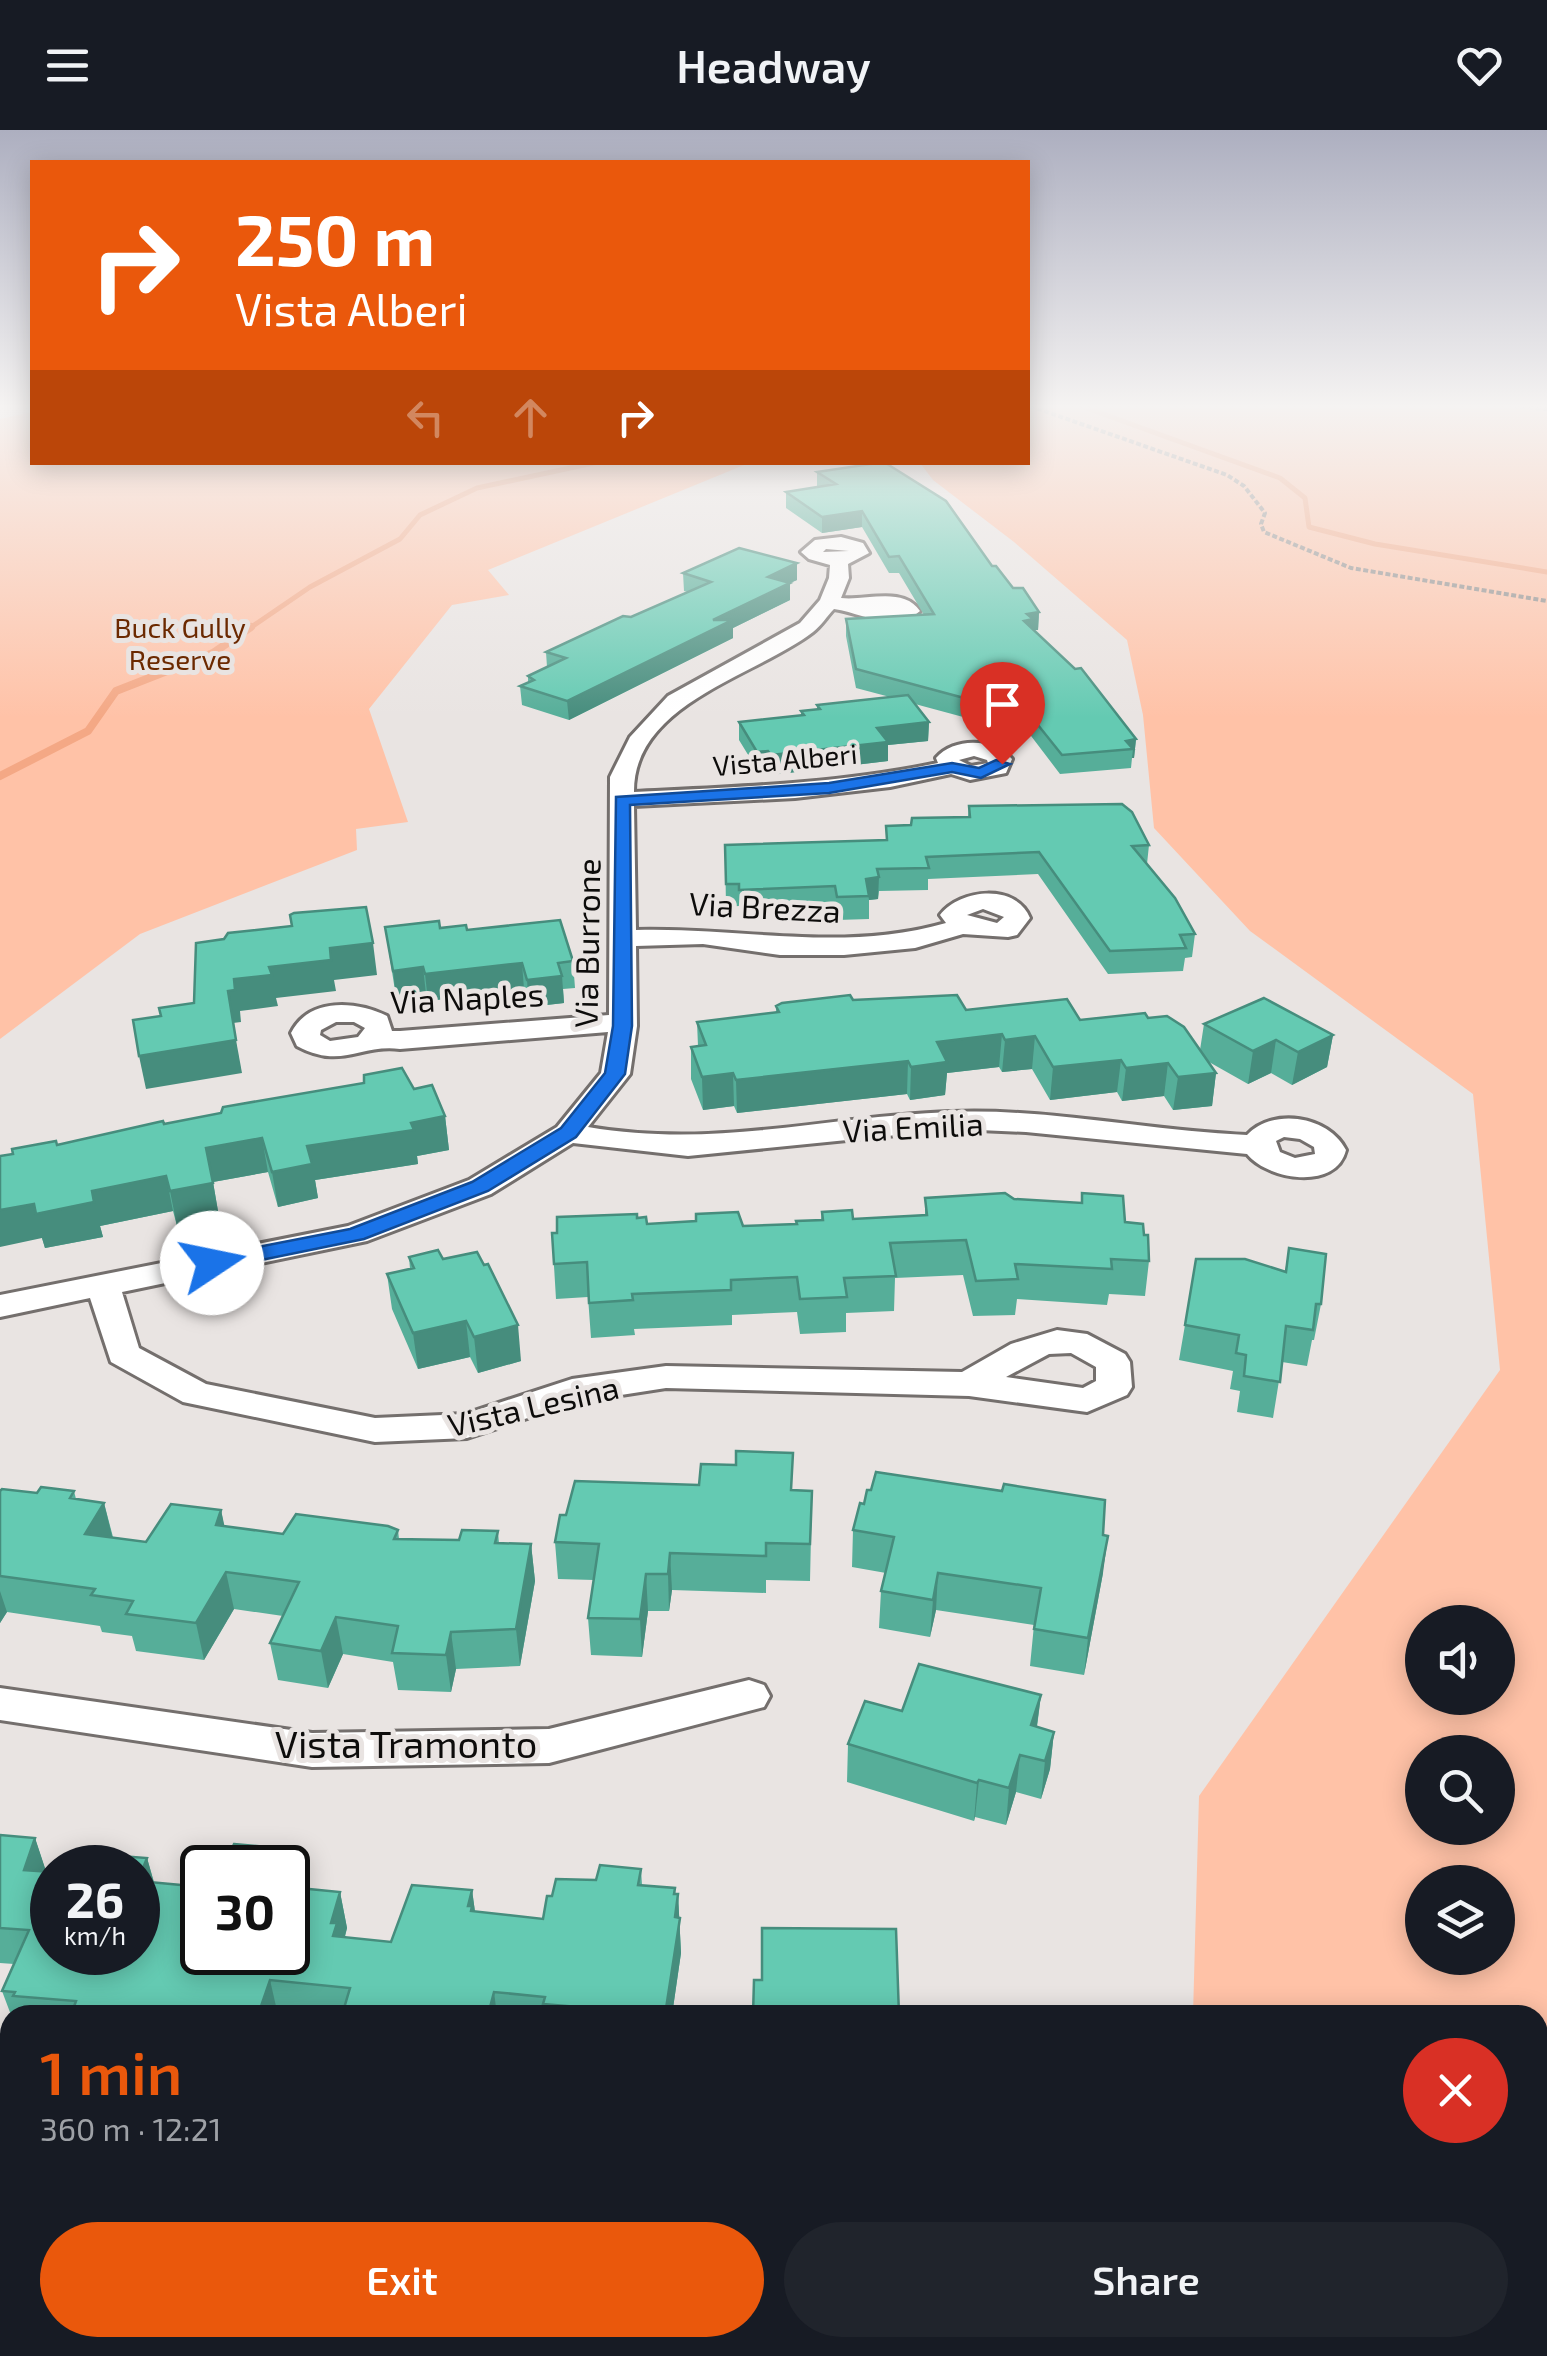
<!DOCTYPE html>
<meta charset="utf-8">
<style>
:root{--surface:#171b24;--page:#20242c;--text:#f1f3f6;--muted:#9ea1a6;--accent:#ea580c}
body{margin:0;font-family:"Exo 2",sans-serif;background:var(--page);color:var(--text);height:100vh;display:flex;flex-direction:column;font-size:38px;white-space:nowrap}
*{box-sizing:border-box;margin:0}
p{font-size:32px;color:var(--muted)}
.icon{flex:none;width:55px;height:55px;fill:none;stroke:currentColor;stroke-width:2;stroke-linecap:round;stroke-linejoin:round}
.map{position:relative;flex:1;overflow:hidden}
.drawer{position:absolute;left:0px;top:1875px;width:1548px;height:352px;display:flex;flex-direction:column;background:var(--surface);border-radius:30px 30px 0 0;box-shadow:0 5px 25px #0003}
.drawer>*{flex:none}
.top-card{position:absolute;left:30px;top:30px;width:1000px;height:305px;border-radius:0px;box-shadow:0 5px 25px #0003;background:#ea580c;color:#fff;overflow:hidden}
.controls{position:absolute;left:1405px;top:1475px;display:grid;gap:20px}
.controls a{display:grid;place-items:center;width:110px;height:110px;border-radius:50%;background:var(--surface);box-shadow:0 5px 25px #0003;font-size:50px}
.speed{position:absolute;left:30px;top:1715px;display:flex;gap:20px;font-size:50px;font-weight:700;text-align:center}
.speed>*{display:grid;place-content:center;width:130px;height:130px;border-radius:50%;background:var(--surface);box-shadow:0 5px 25px #0003;line-height:1}
.speed small{font-size:25px;font-weight:400}
.speed .limit{border:5px solid #111;border-radius:15px;background:#fff;color:#111}
.pin{position:absolute;display:grid;place-items:center;width:85px;height:85px;color:#fff;margin:-102px -42px;border-radius:50% 50% 50% 0;rotate:-45deg;box-shadow:0 0 10px #0007}
.pin .icon{rotate:45deg}
.me{position:absolute;width:110px;margin:-55px;rotate:79deg;stroke-linejoin:round;filter:drop-shadow(0 0 8px #0008)}
.turn{display:flex;align-items:center;gap:35px;height:210px;padding:0 40px;font-size:45px}
.turn .icon{width:130px;height:130px;stroke-width:2.5}
.turn b{display:block;font-size:70px;line-height:85px}
.lanes{display:flex;align-items:center;height:95px;padding:0 40px;background:#0003;justify-content:center;gap:50px;direction:ltr}
.lanes .off{opacity:.35}
.round{display:grid;place-items:center;flex:none;width:105px;height:105px;border-radius:52px;background:var(--page)}
.overview{display:flex;align-items:center;justify-content:space-between;height:170px;padding:0 40px}
h1{font-size:60px;font-weight:600;line-height:75px;color:var(--accent)}
.primary-button{display:flex;gap:20px;margin-top:auto;padding:20px 40px}
.primary-button a{flex:1;height:115px;border-radius:60px;background:var(--accent);color:#fff;font-size:40px;font-weight:600;line-height:115px;text-align:center}
.primary-button a+a{background:var(--page);color:var(--text)}
header{display:flex;justify-content:space-between;align-items:center;height:130px;padding:0 40px;background:var(--surface);font-size:45px;font-weight:600}
.map>svg:first-child{display:block}
.green{fill:#ffc2a7;fill-rule:evenodd}
.lines{fill:none;stroke-linecap:round;stroke-linejoin:round}
.stream-far1{stroke:#f4a885;stroke-width:5}
.stream{stroke:#f4a885;stroke-width:8}
.minor-casing{stroke:#746f6d;stroke-width:6}
.path{stroke:#918e8c;stroke-width:4;stroke-dasharray:5 2.5;stroke-linecap:butt}
.minor{fill:#fff;fill-rule:evenodd}
.wall{fill:#56ae99}
.shaded-wall{fill:#468d7d}
.building{fill:#64cab2;stroke:#468d7d;stroke-width:2.5}
.route{fill:#1a73e8;stroke:#114b97;stroke-width:2.5}
.labels{text-anchor:middle;dominant-baseline:central;stroke-width:10;stroke-linejoin:round;paint-order:stroke}
.far-park-label{font-size:28px;fill:#6b2900;stroke:#e9e4e2}
.far-street-label{font-size:28px;fill:#0d0c0b;stroke:#e9e4e2}
.street-label{font-size:32px;fill:#0d0c0b;stroke:#e9e4e2}
.near-street-label{font-size:38px;fill:#0d0c0b;stroke:#e9e4e2}
</style>
<header><svg class="icon" aria-label="menu" viewBox="0 0 24 24"><path d="M4 6h16M4 12h16M4 18h16"/></svg>Headway<svg class="icon" aria-label="heart" viewBox="0 0 24 24"><path d="M12 20l-8-8c-3-5 5-10 8-4 3-6 11-1 8 4z"/></svg></header>
<div class="map">
<svg width="1547" height="2226" viewBox="0 0 1547 2226">
<rect width="100%" height="100%" fill="#e9e4e2"/>
<g class="green">
<path d="M1028,276H1547V2226H1185V2218H1538V1885H1193L1199,1666L1500,1240L1473,964L1250,801L1154,698L1143,585L1127,510L1014,412L933,350L920,333L1028,332ZM1422,1492H1498V1568H1422ZM1422,1622H1498V1698H1422ZM1422,1752H1498V1828H1422Z"/>
<path d="M32,282V332L749,333L488,440L509,465L452,475L369,579L408,692L356,699L357,720L140,804L0,909V289Z"/>
</g>
<g class="lines">
<g class="stream-far1">
<path d="M1081,276L1280,348L1305,368L1309,397L1375,414L1547,442"/>
<path d="M247,500L310,457L400,409L420,385L477,358L598,332"/>
</g>
<path class="stream" d="M0,646L88,601L116,561L213,523L251,497"/>
<defs>
<g id="minor">
<path d="M841,407L863,413L869,423L848,434L849,448L841,468C866,471 903,456 920,481C893,504 863,483 834,479C827,486 821,496 813,502C756,546 633,573 634,662C736,657 838,654 938,633L936,628C954,607 994,608 1012,629L1006,643L970,650L951,644L890,657L795,668L634,676L636,800C740,797 843,823 946,793L940,785C960,759 1016,753 1030,788L1017,805L1008,807L963,804L915,818L844,825H780L703,814L636,816L637,896L630,944L588,997C718,1019 824,986 951,982C1050,978 1148,1001 1247,1005C1273,977 1329,986 1346,1020C1336,1061 1268,1050 1247,1024L1026,1002L957,999L688,1026L573,1013L491,1064L367,1111L122,1162L139,1218L206,1254L375,1288L465,1284L572,1249L666,1236L962,1242L1011,1214L1057,1200L1087,1204L1125,1224L1130,1232L1132,1257L1127,1265L1087,1282L969,1266L666,1258L576,1272L467,1308L375,1312L183,1272L111,1232L90,1168L0,1187V1165L348,1096L469,1050L557,997L601,943L608,902L400,919C359,914 342,940 297,916L291,903C309,867 356,871 387,886L392,901H400L609,885L610,647L630,607L668,566L800,493L820,470L829,448L830,435L809,429L801,422L815,410ZM826,419L849,421L823,422ZM974,626L987,630L988,633L971,636L959,630ZM983,779L1004,787L997,793L967,785ZM336,892H354L365,898L358,907L330,911L320,905L321,900ZM1284,1007L1300,1009L1314,1017L1315,1024L1295,1028L1280,1022L1276,1011ZM1071,1223L1096,1237V1251L1083,1258L1006,1247L1049,1224Z"/>
<path d="M749,1550L764,1555L770,1566L764,1577L549,1633L312,1637L0,1590V1558L312,1603L549,1599Z"/>
<path d="M0,2008L10,2010V2058L0,2056Z"/>
</g>
</defs>
<use href="#minor" class="minor-casing"/>
<g class="path">
<path d="M1030,276L1227,345L1244,356L1265,383L1261,394L1264,402L1351,438L1547,471"/>
<path d="M1513,276L1547,279"/>
</g>
<use href="#minor" class="minor"/>
</g>
<g class="wall">
<path d="M817,342L992,436L1013,458L1039,482L1038,500H1033L1136,609L1134,628H1132L1131,638L1060,644L1025,598L997,602L991,594L977,596L978,591L915,574L929,592L928,611L888,615V631L771,645L768,640L758,641L739,610V592L801,585V581L817,579V575L890,567L856,558L846,506V489L924,485L899,443H889L862,397L822,403L786,378V362L817,357Z"/>
<path d="M797,433V450L790,453V470L733,498V508L569,590L522,575L520,556L528,553V546L547,537L546,522L631,487L688,462L684,461L683,443Z"/>
<path d="M969,676L1149,715L1147,734L1195,804L1192,827L1185,828L1183,841L1108,844L1038,744L928,749V760L879,761L878,769L869,770V789L837,790L834,779L740,782L739,776L726,777L725,715L886,711V696L911,695L968,687Z"/>
<path d="M385,797L467,800L573,831L575,858L563,859L564,873L529,877L524,859L428,871L426,864L396,867Z"/>
<path d="M853,870L1080,890L1148,888L1200,920L1204,894L1333,905L1327,937L1292,955L1271,943L1248,954L1209,932L1216,943L1212,976L1173,980L1164,966L1122,971L1117,962L1050,970L1032,939L1002,942L999,937L947,943L945,965L910,970L907,964L737,983L734,976L703,980L691,949V917L698,916L697,892L776,883V876Z"/>
<path d="M414,959L445,986L449,1020L417,1026L418,1034L315,1050L318,1068L278,1077L268,1042L213,1052L219,1087L177,1096L173,1081L100,1096L103,1107L45,1118L42,1108L57,1015L164,994Z"/>
<path d="M1082,1063L1144,1105L1149,1131L1145,1166L1109,1164L1107,1175L1017,1169L1015,1185L973,1186L963,1145L895,1148L894,1181L846,1183V1202L800,1204L797,1182L732,1185V1195L634,1199L635,1205L591,1208L588,1167L556,1169L552,1103L637,1088L647,1094L743,1096L796,1094L821,1090L822,1082L853,1089L925,1085V1068L1014,1069L1081,1073Z"/>
<path d="M1289,1118L1321,1174L1314,1210H1312L1307,1236L1282,1232L1273,1288L1237,1282L1240,1261L1230,1259L1233,1241L1179,1230L1185,1195L1285,1142Z"/>
<path d="M409,1127L443,1129L521,1231L478,1243L470,1227L418,1239L392,1179L387,1144L410,1139Z"/>
<path d="M793,1360L812,1361L810,1451L766,1450V1463L672,1460L669,1481H648L642,1527L591,1525L588,1488L594,1450L558,1449L555,1412Z"/>
<path d="M0,1361L37,1363L74,1361L76,1369L104,1373L113,1407L146,1412L221,1380L224,1396L283,1404L398,1400L399,1409L459,1410L498,1401L499,1414H531L535,1451L520,1536L456,1539L451,1562L398,1560L393,1532L343,1524L328,1558L278,1550L270,1513L283,1486L234,1479L204,1530L136,1521L132,1506L102,1502L100,1496L7,1482L0,1493Z"/>
<path d="M853,1400L1103,1443L1084,1545L1030,1536L1034,1495L936,1480L930,1507L879,1498L881,1461L886,1443L852,1437Z"/>
<path d="M1041,1565L1037,1597L1054,1602L1050,1639L1041,1669L1016,1662L1006,1695L975,1687L974,1691L847,1652L848,1614L902,1581Z"/>
<path d="M0,1705L35,1708L46,1742L52,1822L147,1728L154,1752L202,1822L289,1719L297,1755L296,1758L340,1762L347,1798L345,1807L391,1812L472,1760L475,1782L543,1789L552,1766L596,1750L641,1739L642,1755L678,1764L681,1823L672,1885H11L2,1861L14,1834L0,1833Z"/>
</g>
<g class="shaded-wall">
<path d="M862,381V397L822,403V387Z"/>
<path d="M797,433V450L790,453V470L733,498V508L569,590L567,571L713,490L768,447Z"/>
<path d="M1039,482L1038,500H1032L1024,491L1027,484Z"/>
<path d="M992,576L991,594L977,596L979,577Z"/>
<path d="M1026,580L1025,598L997,602L999,583Z"/>
<path d="M929,592L928,611L888,615V631L771,645V625L877,598Z"/>
<path d="M1136,609L1134,628H1132L1133,619L1126,611Z"/>
<path d="M768,621V640L758,641L757,622Z"/>
<path d="M879,747L878,769L869,770L866,749Z"/>
<path d="M373,813L377,845L334,850L336,861L276,868L278,876L240,881L241,892L233,893L228,861L234,849L330,818Z"/>
<path d="M522,833L524,859L428,871L425,844Z"/>
<path d="M423,837L426,864L396,867L393,841Z"/>
<path d="M562,846L564,873L529,877L527,850Z"/>
<path d="M1002,904L999,937L947,943L945,965L910,970L911,937L937,912Z"/>
<path d="M1333,905L1327,937L1292,955L1298,922Z"/>
<path d="M1035,906L1032,939L1002,942L1005,910Z"/>
<path d="M236,910L242,943L146,959L139,926Z"/>
<path d="M1276,910L1271,943L1248,954L1253,921Z"/>
<path d="M1121,930L1117,962L1050,970L1053,937Z"/>
<path d="M908,931L907,964L737,983L736,950Z"/>
<path d="M1168,933L1164,966L1122,971L1126,938Z"/>
<path d="M733,943L734,976L703,980L702,947Z"/>
<path d="M1216,943L1212,976L1173,980L1178,947Z"/>
<path d="M445,986L449,1020L417,1026L418,1034L315,1050L318,1068L278,1077L272,1042L307,1016Z"/>
<path d="M262,1008L268,1042L213,1052L219,1087L177,1096L170,1061L206,1018Z"/>
<path d="M166,1046L173,1081L100,1096L103,1107L45,1118L42,1108L0,1117V1080Z"/>
<path d="M466,1191L470,1227L418,1239L413,1203Z"/>
<path d="M518,1195L521,1231L478,1243L474,1207Z"/>
<path d="M104,1373L113,1410L85,1404Z"/>
<path d="M221,1380L229,1417L216,1395Z"/>
<path d="M1108,1406L1103,1443L1084,1545L1088,1508Z"/>
<path d="M531,1414L535,1451L520,1536L516,1499Z"/>
<path d="M670,1423L672,1460L669,1481L668,1444Z"/>
<path d="M226,1442L234,1479L204,1530L196,1493Z"/>
<path d="M938,1443L936,1480L930,1507L933,1470Z"/>
<path d="M646,1444L648,1481L642,1527L640,1489Z"/>
<path d="M0,1461L7,1482L0,1493Z"/>
<path d="M336,1487L343,1524L328,1558L321,1521Z"/>
<path d="M451,1502L456,1539L451,1562L446,1525Z"/>
<path d="M1041,1565L1036,1602L1031,1595Z"/>
<path d="M1054,1602L1050,1639L1041,1669L1045,1631Z"/>
<path d="M1020,1625L1016,1662L1006,1695L1009,1658Z"/>
<path d="M979,1650L975,1687L974,1691L977,1653Z"/>
<path d="M35,1708L47,1744L24,1740Z"/>
<path d="M289,1719L297,1755L288,1784V1738H283Z"/>
<path d="M147,1728L157,1764L138,1751Z"/>
<path d="M675,1758L676,1781L678,1764L681,1823L672,1885H665Z"/>
<path d="M472,1760L477,1796L468,1776Z"/>
<path d="M340,1762L347,1798L342,1816L340,1842L331,1793Z"/>
<path d="M270,1850L278,1885H258Z"/>
<path d="M494,1862L497,1885H488Z"/>
</g>
<g class="building">
<path d="M884,332L946,371L992,436H996L1013,458H1023L1039,482L1027,484L1033,489L1024,491L1075,539L1081,538L1136,609L1126,611L1133,619L1062,625L1026,580L999,583L992,576L979,577V572L856,539L846,489L934,484L899,426L889,427L862,381L822,387L786,362L836,354L817,342Z"/>
<path d="M739,418L797,433L768,447L790,453L713,490H732L567,571L520,556L534,550L528,546L566,528L546,522L623,486L631,487L711,452L683,443Z"/>
<path d="M908,565L929,592L877,598L888,612L771,625L768,621L757,622L739,592L804,585L801,581L820,579L817,575Z"/>
<path d="M1122,674L1132,682L1149,715L1132,716L1175,768L1195,804L1180,805L1186,818L1110,821L1039,722L926,727L929,738L877,739L879,747L866,749L869,766L837,767L835,756L739,760V754H726L725,715L887,710L886,696L911,695L912,688L970,687L969,676Z"/>
<path d="M366,777L373,813L330,818L331,830L269,837L272,845L234,849L235,860L228,861L236,910L139,926L133,890L161,886L159,878L194,873L196,813L224,809L228,803L292,796L290,785L294,783Z"/>
<path d="M560,790L573,831L558,833L562,846L527,850L522,833L425,844L423,837L393,841L385,797L439,791L440,798L466,795L467,800Z"/>
<path d="M850,865L853,870L957,865L966,880L1067,869L1080,890L1145,883L1148,888L1167,886L1184,897L1216,943L1178,947L1168,933L1126,938L1121,930L1053,937L1035,906L1005,910L1002,904L937,912L947,932L911,937L908,931L736,950L733,943L702,947L691,917L706,915L697,892L779,882L776,876L782,873Z"/>
<path d="M1264,868L1333,905L1298,922L1276,910L1253,921L1204,894Z"/>
<path d="M402,938L414,959L432,955L445,986L411,993L414,1000L307,1016L312,1034L272,1042L262,1008L206,1018L213,1053L170,1061L166,1046L92,1061L94,1072L36,1084L34,1074L0,1080V1026L13,1024L12,1019L56,1011L57,1015L163,991L164,994L221,983L223,977L364,953V945Z"/>
<path d="M1005,1063L1014,1069L1082,1073V1063L1123,1066L1125,1092L1143,1094L1144,1105H1148L1149,1131L1111,1129L1112,1139L1015,1134L1018,1149L976,1151L966,1110L890,1113L896,1146L844,1148L847,1167L800,1169L797,1147L731,1150V1160L632,1164L633,1170L589,1173L587,1132L554,1134L552,1103H557V1087L637,1084V1088L646,1087L647,1094L696,1091V1084L738,1082L743,1096L797,1094L796,1091L823,1090L822,1082L852,1080L853,1089L927,1085L925,1068Z"/>
<path d="M1289,1118L1326,1124L1321,1174H1316L1313,1200L1286,1196L1280,1252L1244,1246L1246,1225L1236,1223L1239,1205L1185,1195L1196,1129H1245L1286,1142Z"/>
<path d="M438,1120L443,1129L477,1122L484,1135L488,1134L518,1195L474,1207L466,1191L413,1203L387,1144L414,1138L409,1127Z"/>
<path d="M736,1321L793,1323L791,1360L812,1361L810,1414L766,1413V1426L670,1423L668,1444H646L640,1489L588,1488L599,1414L555,1412L560,1385H566L575,1351L699,1355L701,1334L736,1335Z"/>
<path d="M876,1342L1002,1361L1004,1354L1105,1370L1103,1405L1108,1406L1088,1508L1034,1499L1041,1458L938,1443L933,1470L881,1461L894,1407L853,1400L860,1373L864,1374L867,1360H871Z"/>
<path d="M41,1357L74,1361L70,1368L104,1373L85,1404L146,1412L171,1374L221,1380L216,1395L283,1404L296,1384L388,1396L398,1400L394,1409L459,1410L462,1400L498,1401L495,1413L531,1414L516,1499L451,1502L446,1525L392,1523L398,1496L336,1487L321,1521L270,1513L299,1452L226,1442L196,1493L126,1484L133,1471L91,1465L95,1459L0,1446V1361L2,1359L37,1363Z"/>
<path d="M919,1534L1041,1565L1031,1595L1054,1602L1045,1631L1020,1625L1009,1658L979,1650L977,1653L848,1614L865,1571L902,1581Z"/>
<path d="M0,1705L35,1708L24,1740L52,1742V1822H138V1738H103L108,1725L147,1728L138,1751L202,1757V1822H288V1757L340,1762L331,1793H337L333,1806L391,1812L412,1755L472,1760L468,1776H472L471,1781L543,1789L547,1766H552L556,1749L596,1750L600,1735L641,1739L638,1755L675,1758L674,1764H678L675,1787L680,1788L665,1885H599L600,1879L543,1874L545,1867L494,1862L488,1885H342L350,1858L270,1850L258,1885H170L134,1883L133,1885H71L76,1871L13,1866L15,1862L2,1861L29,1800L0,1798Z"/>
<path d="M234,1714L289,1719L283,1738H223Z"/>
<path d="M762,1798L896,1799L899,1885H753L754,1850H762Z"/>
</g>
<linearGradient id="sky" x2="0" y2="1"><stop stop-color="#adafc0"/><stop offset="0.47" stop-color="#f5f3f2"/><stop offset="1" stop-color="#f5f3f2" stop-opacity="0"/></linearGradient>
<rect width="1547" height="588" fill="url(#sky)"/>
<path class="route" d="M996,630L1010,634L981,648L952,642L829,663L630,675L632,896L625,944L576,1007L488,1061L364,1109L212,1140L200,1133L212,1126L350,1099L472,1052L561,998L605,943L613,896L616,667L829,653L952,633L979,638Z"/>
<g class="labels">
<g class="far-park-label">
<text x="180" y="497">Buck Gully<tspan x="180" dy="32">Reserve</tspan></text>
</g>
<g class="far-street-label">
<text transform="translate(785 629) rotate(-5)">Vista Alberi</text>
</g>
<g class="street-label">
<text transform="translate(765 776) rotate(3)">Via Brezza</text>
<text transform="translate(586 813) rotate(-89)">Via Burrone</text>
<text transform="translate(467 867) rotate(-3)">Via Naples</text>
<text transform="translate(913 996) rotate(-3)">Via Emilia</text>
<text transform="translate(533 1275) rotate(-13)">Vista Lesina</text>
</g>
<g class="near-street-label">
<text x="406" y="1613">Vista Tramonto</text>
</g>
</g>
</svg>
<div class="controls">
<a><svg class="icon" aria-label="sound" viewBox="0 0 24 24"><path d="M4 9h4l5-4v14l-5-4H4zM17 9q2 3 0 6"/></svg></a>
<a><svg class="icon" aria-label="search" viewBox="0 0 24 24"><circle cx="10" cy="10" r="6"/><path d="M15 15l6 6"/></svg></a>
<a><svg class="icon" aria-label="layers" viewBox="0 0 24 24"><path d="M12 4l9 5-9 5-9-5zM3 14l9 5 9-5"/></svg></a>
</div>
<div class="speed"><div>26<small>km/h</small></div><div class="limit">30</div></div>
<div class="pin" style="left:1002px;top:634px;background:#d93025"><svg class="icon" aria-label="arrive" viewBox="0 0 24 24"><path d="M6 21V4h12l-3 4 3 4H6"/></svg></div>
<svg class="me" style="left:212px;top:1133px" viewBox="-20 -20 40 40"><circle r="19" fill="#fff"/><path d="M0-13L10 11 0 6-10 11z" fill="#1a73e8"/></svg>
<div class="top-card">
<div class="turn"><svg class="icon" aria-label="right" viewBox="0 0 24 24"><path d="M7 20v-9h11M14 6l5 5-5 5"/></svg><div><b>250 m</b>Vista Alberi</div></div>
<div class="lanes"><svg class="icon off" aria-label="left" viewBox="0 0 24 24"><path d="M17 20v-9H6M10 6l-5 5 5 5"/></svg><svg class="icon off" aria-label="ahead" viewBox="0 0 24 24"><path d="M12 20V5M6 11l6-6 6 6"/></svg><svg class="icon" aria-label="right" viewBox="0 0 24 24"><path d="M7 20v-9h11M14 6l5 5-5 5"/></svg></div>
</div>
<section class="drawer">
<div class="overview"><div><h1>1 min</h1><p>360 m · 12:21</p></div><a class="round" style="background:#d93025;color:#fff"><svg class="icon" aria-label="close" viewBox="0 0 24 24"><path d="M6 6l12 12M18 6L6 18"/></svg></a></div>
<div class="primary-button"><a>Exit</a><a>Share</a></div>
</section>
</div>
